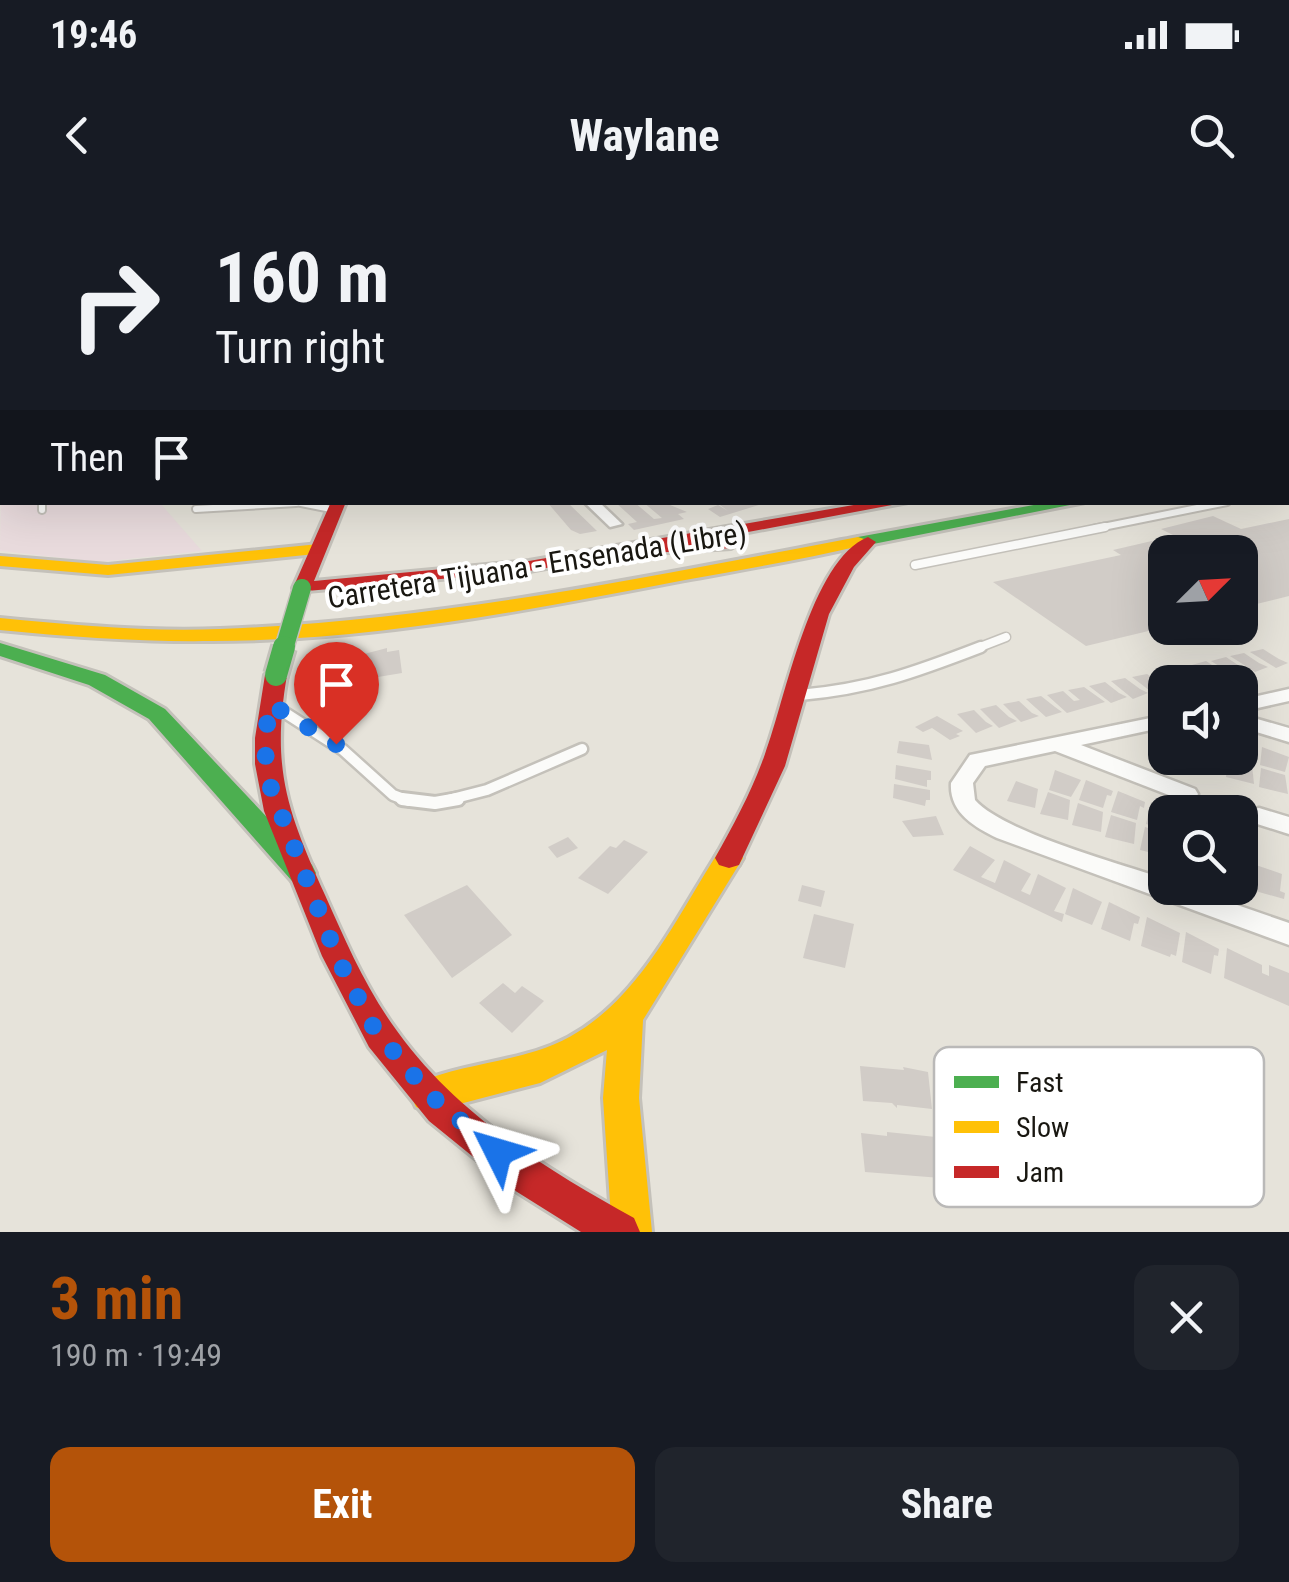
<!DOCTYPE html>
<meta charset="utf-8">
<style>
:root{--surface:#171b24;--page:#20242c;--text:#f1f3f6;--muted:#9ea1a6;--accent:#b45309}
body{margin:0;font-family:"Roboto Condensed",sans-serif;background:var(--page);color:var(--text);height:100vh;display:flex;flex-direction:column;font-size:38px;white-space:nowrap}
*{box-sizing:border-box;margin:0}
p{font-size:32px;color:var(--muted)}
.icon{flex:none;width:55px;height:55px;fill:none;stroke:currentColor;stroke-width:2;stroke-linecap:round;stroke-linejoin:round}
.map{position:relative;height:1032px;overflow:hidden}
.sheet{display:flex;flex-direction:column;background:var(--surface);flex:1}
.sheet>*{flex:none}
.hud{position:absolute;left:0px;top:0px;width:1290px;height:305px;box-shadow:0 10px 40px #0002;background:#171b24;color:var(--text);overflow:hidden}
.needle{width:65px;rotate:66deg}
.fabs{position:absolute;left:1148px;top:335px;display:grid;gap:20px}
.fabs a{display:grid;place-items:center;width:110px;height:110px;border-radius:20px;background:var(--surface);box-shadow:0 10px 40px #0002;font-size:50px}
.pin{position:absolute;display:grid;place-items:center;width:85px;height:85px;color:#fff;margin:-102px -42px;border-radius:50% 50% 50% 0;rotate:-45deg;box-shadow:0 0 10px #0007}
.pin .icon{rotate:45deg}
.me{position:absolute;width:110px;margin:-55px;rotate:310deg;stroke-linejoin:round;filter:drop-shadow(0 0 8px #0008)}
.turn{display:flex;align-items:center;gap:35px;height:210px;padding:0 50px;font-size:45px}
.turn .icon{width:130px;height:130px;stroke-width:2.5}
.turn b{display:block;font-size:70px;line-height:85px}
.then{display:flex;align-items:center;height:95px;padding:0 50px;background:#0003;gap:20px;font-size:38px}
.round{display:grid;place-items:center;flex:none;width:105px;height:105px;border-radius:20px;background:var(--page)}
.headline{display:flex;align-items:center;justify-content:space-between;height:170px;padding:0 50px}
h1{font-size:60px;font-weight:700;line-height:75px;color:var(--accent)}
.action{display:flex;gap:20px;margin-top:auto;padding:20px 50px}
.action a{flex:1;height:115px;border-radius:20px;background:var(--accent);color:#fff;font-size:40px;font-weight:700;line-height:115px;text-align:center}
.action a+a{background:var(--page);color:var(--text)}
.status{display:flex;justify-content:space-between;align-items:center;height:70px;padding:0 50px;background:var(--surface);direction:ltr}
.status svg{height:28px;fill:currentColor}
header{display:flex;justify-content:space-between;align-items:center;height:130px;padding:0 50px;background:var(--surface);font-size:45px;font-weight:700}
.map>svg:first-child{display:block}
.industrial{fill:#e9dbdd}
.building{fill:#d1ccc7}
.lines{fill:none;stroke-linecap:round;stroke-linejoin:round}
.lane-far3-casing{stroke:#c4c1ba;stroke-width:10}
.lane-far2-casing{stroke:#c4c1ba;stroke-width:11}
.lane-far1-casing{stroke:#c4c1ba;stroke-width:15}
.lane-casing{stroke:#c4c1ba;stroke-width:18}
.street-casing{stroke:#c4c1ba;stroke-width:5}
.fast-casing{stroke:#c4c1ba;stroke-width:6}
.slow-casing{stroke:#c4c1ba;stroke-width:6}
.jam-casing{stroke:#c4c1ba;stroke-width:6}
.lane-far3{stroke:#fbfbf9;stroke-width:6}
.lane-far2{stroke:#fbfbf9;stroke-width:8}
.lane-far1{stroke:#fbfbf9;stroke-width:10}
.lane{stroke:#fbfbf9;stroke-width:12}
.street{fill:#fbfbf9;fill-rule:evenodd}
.fast{fill:#4caf50;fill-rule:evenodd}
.slow{fill:#ffc107;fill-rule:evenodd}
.jam{fill:#c62828;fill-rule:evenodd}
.fast-bridge-far1-casing{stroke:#c4c1ba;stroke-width:21;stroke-linecap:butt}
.fast-bridge-casing{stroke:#c4c1ba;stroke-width:28;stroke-linecap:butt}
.fast-bridge-far1{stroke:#4caf50;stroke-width:18}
.fast-bridge{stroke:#4caf50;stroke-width:22}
.route{stroke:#1a73e8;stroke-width:18;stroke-dasharray:0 32.4}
.labels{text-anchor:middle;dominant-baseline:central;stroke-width:8;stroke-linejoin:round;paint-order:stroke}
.street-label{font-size:30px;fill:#191711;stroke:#fff}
.key{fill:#fff;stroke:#bab9b8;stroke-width:2.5}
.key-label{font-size:28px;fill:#191711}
</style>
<div class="status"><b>19:46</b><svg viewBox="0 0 49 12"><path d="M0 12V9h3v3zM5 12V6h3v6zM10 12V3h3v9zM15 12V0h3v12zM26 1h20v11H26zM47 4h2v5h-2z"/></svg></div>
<header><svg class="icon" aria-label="back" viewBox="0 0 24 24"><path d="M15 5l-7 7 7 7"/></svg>Waylane<svg class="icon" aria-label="search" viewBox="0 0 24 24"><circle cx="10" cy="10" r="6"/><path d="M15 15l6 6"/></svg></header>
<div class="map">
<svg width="1289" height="1032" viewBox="0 0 1289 1032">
<rect width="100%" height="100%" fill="#e6e3da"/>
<path class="industrial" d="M2,214V302L160,303L202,351L99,362L0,351Z"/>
<g class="building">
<path d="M547,302H567L597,331L580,334L571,330Z"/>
<path d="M615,302H634L654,319L662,318L643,302H663L687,312L678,314L684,319L634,330L628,324L637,322Z"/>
<path d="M731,302H762V304L720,317L708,309L718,305L728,311L720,305Z"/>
<path d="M1213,316L1241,329L1289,319V396L1240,408V352H1165V427L1086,446L993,382L1121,355L1113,350L1152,341L1161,346L1185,341L1161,329Z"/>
<path d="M387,448V452L399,450L402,473L360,480L359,468L346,471L345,459Z"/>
<path d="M1263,449L1279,459L1288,463L1276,468L1250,452Z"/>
<path d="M1244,453L1259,463L1268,467L1255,472L1230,456Z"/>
<path d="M1226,457L1241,467L1248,471L1235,476L1211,461Z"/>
<path d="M1206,461L1221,471L1230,475L1215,481L1192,465Z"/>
<path d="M1186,465L1201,476L1209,479L1192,482L1172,469Z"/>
<path d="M1147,474L1165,486L1164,492L1154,494L1132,477Z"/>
<path d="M1125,478L1140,489L1148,493L1133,499L1111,481Z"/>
<path d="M1105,482L1119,493L1127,497L1111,503L1089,486Z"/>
<path d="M1084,487L1105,502L1067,513L1047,495L1063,491L1074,501L1080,500L1068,490Z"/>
<path d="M1041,496L1055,507L1062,512L1046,517L1026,499Z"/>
<path d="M1019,501L1032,513L1039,516L1021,522L1003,504Z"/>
<path d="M996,505L1009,517L1017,521L999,528L980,509Z"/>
<path d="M974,510L986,522L993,526L976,533L957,514Z"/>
<path d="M937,516L963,531L956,534L960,536L950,540L932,528L923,532L915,527Z"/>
<path d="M899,541L929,545L932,560L897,553Z"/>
<path d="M1262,547L1289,557L1285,572L1260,565Z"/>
<path d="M1228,558L1252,565L1254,584L1226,577Z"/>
<path d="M896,565L931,571V580H927V587L895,579Z"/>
<path d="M1261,568L1285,575L1288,594L1259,587Z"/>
<path d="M1055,570L1081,580L1071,597L1049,590Z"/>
<path d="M1086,580L1113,591L1111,596L1107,595L1103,608L1079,600Z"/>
<path d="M1016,581L1038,589L1035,608L1007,601Z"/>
<path d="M894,584L930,590V600H926L925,606L893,598Z"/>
<path d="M1118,591L1145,602L1144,608L1140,606L1137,620L1111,612Z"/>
<path d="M1048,592L1070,600L1068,620L1040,614Z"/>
<path d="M1151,602L1168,608L1165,630L1146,624Z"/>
<path d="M1078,603L1103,612L1101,632L1072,625Z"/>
<path d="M1111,615L1136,623L1134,644L1105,637Z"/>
<path d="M936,616L944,635L913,637L902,621Z"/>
<path d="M1145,627L1165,633V656L1140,650Z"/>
<path d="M568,637L578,648L557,658L548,647Z"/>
<path d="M624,640L648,652L608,694L578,678L610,646L616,648Z"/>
<path d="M970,646L995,660L981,677L995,683L1004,660L1031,674L1021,691L1030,695L1038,674L1066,688L1054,711L1064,714L1062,722L953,670Z"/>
<path d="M1253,664L1282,674L1280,691L1285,693L1284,699L1252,690Z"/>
<path d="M467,685L512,735L452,778L404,715Z"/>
<path d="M802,685L825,691L821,707L798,701Z"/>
<path d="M1073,688L1102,702L1092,725L1065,714Z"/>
<path d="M1109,702L1140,717L1138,724L1134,723L1130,741L1101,729Z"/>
<path d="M814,714L854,724L845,768L803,758Z"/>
<path d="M1147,717L1180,733L1176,756L1171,754L1170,757L1141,746Z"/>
<path d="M1186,732L1219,749L1218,756L1214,755L1211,774L1182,762Z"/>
<path d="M1227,748L1262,765V773L1269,776V765L1289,773V806L1224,778Z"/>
<path d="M503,783L515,793L522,786L544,801L512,833L479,803Z"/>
<path d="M860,866L904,870L903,867L928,872L932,909L897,905V908L892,903L863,901Z"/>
<path d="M887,932L936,937L941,978L865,972L861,933L887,936Z"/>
</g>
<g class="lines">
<defs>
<g id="lane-far3">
<path d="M42,302V310"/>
<path d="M296,302L336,310"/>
<path d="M196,309L296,303"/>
<path d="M1093,329L1227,302"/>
</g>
<g id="lane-far2">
<path d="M915,365L1105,327"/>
<path d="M975,449L1006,437"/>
</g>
<g id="lane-far1">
<path d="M800,495C870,489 916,472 981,447"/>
<path d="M276,507L343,550L393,595L409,601"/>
<path d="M444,601L487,590L582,549"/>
</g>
<path id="lane" d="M402,599L435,603L458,599"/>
<g id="street">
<path d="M1289,164V171H1288V165Z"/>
<rect x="1288" y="182" width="1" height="6"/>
<path d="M584,302H599L622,324L610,327Z"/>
<path d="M1289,489V501L1240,512V500Z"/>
<path d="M1240,514L1289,528V542L1240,527Z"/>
<path d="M1165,515V527L1081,545L1195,589L1198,594L1195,599H1179L1055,551L985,566L973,583L975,600C1003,632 1121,664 1165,679V688H1188L1289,723V745L997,638C974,627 949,612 951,583L970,555Z"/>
<path d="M1259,608L1289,617V634L1251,622L1247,616L1251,610Z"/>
</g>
<g id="fast">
<path d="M1050,302H1085L858,347L850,342L858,337Z"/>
<path d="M0,443L105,475L165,509L312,665L316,673L312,681L302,684L292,681L149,519L89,485L0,456Z"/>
</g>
<g id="slow">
<path d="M858,337L864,339V345C805,359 745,369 685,380C530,410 370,441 212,441C141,442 71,437 0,430V418C73,425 146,432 220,429C435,421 647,377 858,337Z"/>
<path d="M319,344L325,345V353L108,375L0,366V356L108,365Z"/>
<path d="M729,648L739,651L743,658L643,820L639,898L652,1032H612L603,898L607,850L540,883L429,912L416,907L411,895L416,883C455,867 497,863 536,851C629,823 671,726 719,651Z"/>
</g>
<g id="jam">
<rect x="1288" y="261" width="1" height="8"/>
<path d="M331,302H346L314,381L529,361L871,302H908L711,339H737L739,343L731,348L620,355L529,371L296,392L293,388Z"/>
<path d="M868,337L876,342L854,367L829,414L785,566L739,665L729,668L719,665L715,658C734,624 752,591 765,554C785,501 811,359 868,337Z"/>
<path d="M276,469L287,475C271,568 287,611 325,695C345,740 364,784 392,824C452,911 543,968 634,1018L640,1032H581L514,990L429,921L369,847L322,756L264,611L255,564V538L265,475Z"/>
</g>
</defs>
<use href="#lane-far3" class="lane-far3-casing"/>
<use href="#lane-far2" class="lane-far2-casing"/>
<use href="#lane-far1" class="lane-far1-casing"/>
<use href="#lane" class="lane-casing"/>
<use href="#street" class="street-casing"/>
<use href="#fast" class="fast-casing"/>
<use href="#slow" class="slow-casing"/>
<use href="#jam" class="jam-casing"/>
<use href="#lane-far3" class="lane-far3"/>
<use href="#lane-far2" class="lane-far2"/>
<use href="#lane-far1" class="lane-far1"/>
<use href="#lane" class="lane"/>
<use href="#street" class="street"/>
<use href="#fast" class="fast"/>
<use href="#slow" class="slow"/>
<use href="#jam" class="jam"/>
<defs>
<path id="fast-bridge-far1" d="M284,449L302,388"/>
<path id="fast-bridge" d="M276,475L284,447"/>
</defs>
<use href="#fast-bridge-far1" class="fast-bridge-far1-casing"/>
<use href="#fast-bridge" class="fast-bridge-casing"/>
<use href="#fast-bridge-far1" class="fast-bridge-far1"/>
<use href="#fast-bridge" class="fast-bridge"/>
</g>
<linearGradient id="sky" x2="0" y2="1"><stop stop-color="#94c1e2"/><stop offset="0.52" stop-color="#f4f2ee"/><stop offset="1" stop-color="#f4f2ee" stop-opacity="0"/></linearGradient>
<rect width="1289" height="301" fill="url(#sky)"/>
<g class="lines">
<path class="route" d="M336,544L270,504L264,546L271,588L338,759L374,828L430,895L498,952"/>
</g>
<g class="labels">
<g class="street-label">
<text transform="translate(537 365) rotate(-9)">Carretera Tijuana - Ensenada (Libre)</text>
</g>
</g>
<rect x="934" y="847" width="330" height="160" rx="15" class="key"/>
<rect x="954" y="876" width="45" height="12" fill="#4caf50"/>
<rect x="954" y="921" width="45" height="12" fill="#ffc107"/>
<rect x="954" y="966" width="45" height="12" fill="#c62828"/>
<g class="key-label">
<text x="1016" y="892">Fast</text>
<text x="1016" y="937">Slow</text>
<text x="1016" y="982">Jam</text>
</g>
</svg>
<div class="fabs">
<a><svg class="needle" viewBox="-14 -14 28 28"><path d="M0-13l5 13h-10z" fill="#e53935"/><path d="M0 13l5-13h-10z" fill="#9ea1a6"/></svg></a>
<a><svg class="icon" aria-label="sound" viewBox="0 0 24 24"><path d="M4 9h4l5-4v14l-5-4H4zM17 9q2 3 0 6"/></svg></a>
<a><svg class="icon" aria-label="search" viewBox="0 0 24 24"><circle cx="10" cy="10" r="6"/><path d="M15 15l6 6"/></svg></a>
</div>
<div class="pin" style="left:336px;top:544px;background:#d93025"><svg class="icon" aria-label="arrive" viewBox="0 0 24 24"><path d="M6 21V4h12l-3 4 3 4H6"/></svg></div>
<svg class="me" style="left:498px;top:952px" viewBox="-20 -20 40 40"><path d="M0-17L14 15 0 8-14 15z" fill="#1a73e8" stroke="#fff" stroke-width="4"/></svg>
<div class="hud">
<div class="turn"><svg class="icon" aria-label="right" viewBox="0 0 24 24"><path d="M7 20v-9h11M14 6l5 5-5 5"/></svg><div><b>160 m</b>Turn right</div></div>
<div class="then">Then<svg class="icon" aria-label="arrive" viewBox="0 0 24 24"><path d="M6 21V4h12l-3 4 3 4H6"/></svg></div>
</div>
</div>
<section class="sheet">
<div class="headline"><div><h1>3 min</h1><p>190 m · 19:49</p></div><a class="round"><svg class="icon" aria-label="close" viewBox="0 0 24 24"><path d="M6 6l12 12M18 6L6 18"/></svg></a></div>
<div class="action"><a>Exit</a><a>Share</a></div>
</section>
